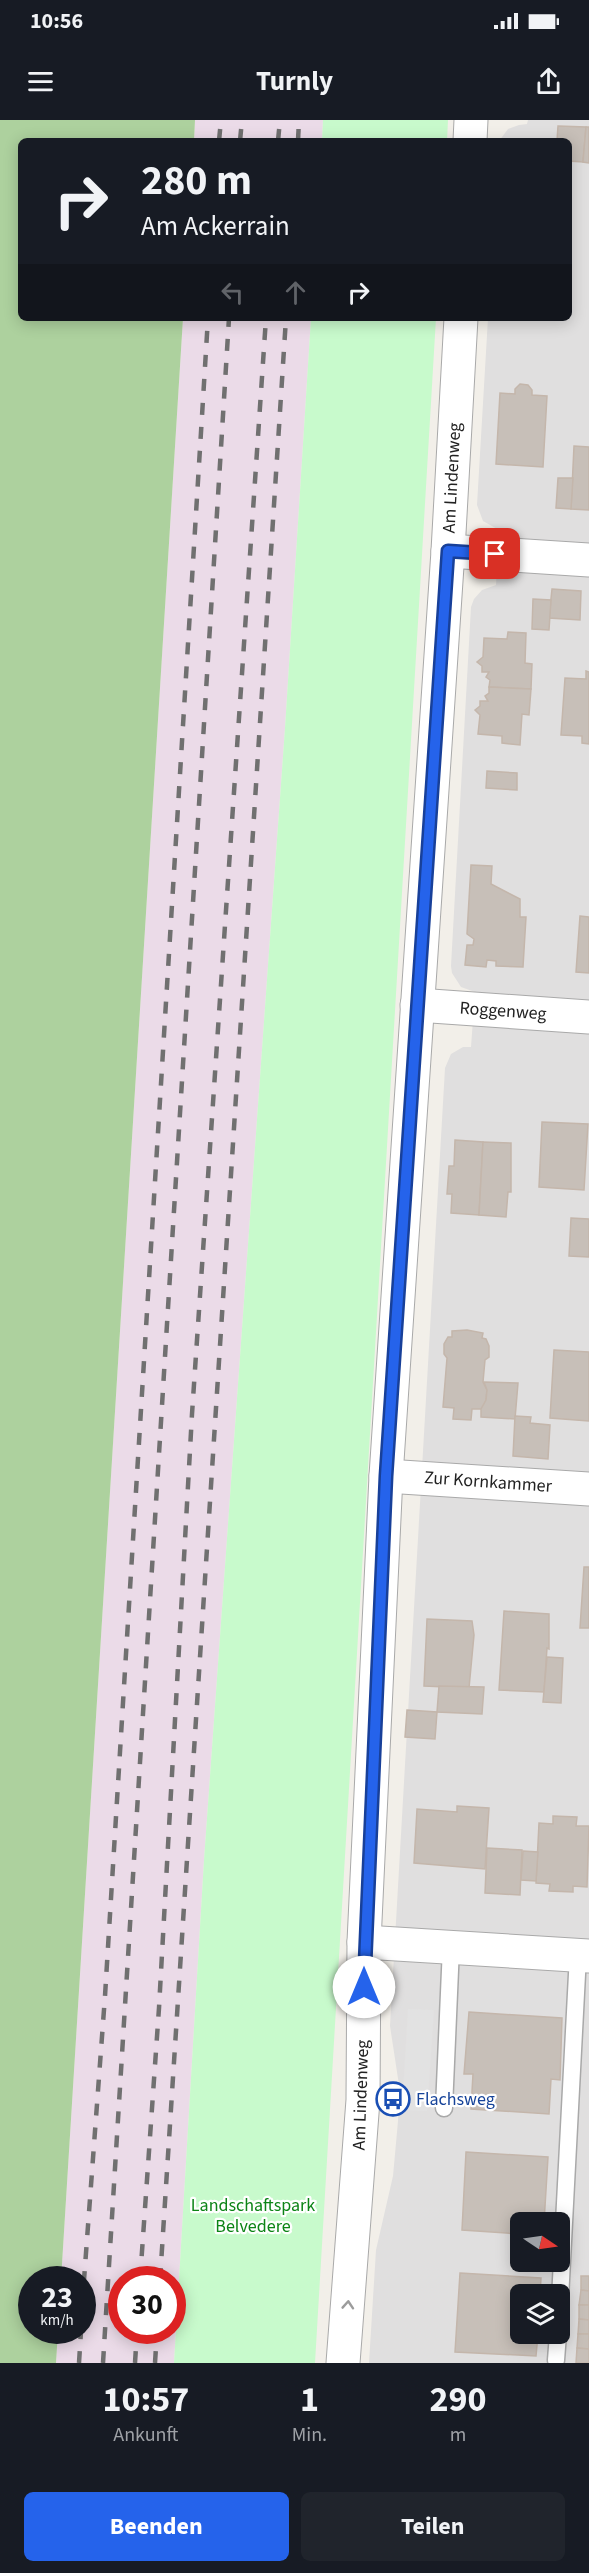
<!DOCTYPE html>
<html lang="de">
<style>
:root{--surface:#171b24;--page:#20242c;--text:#f1f3f6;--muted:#9ea1a6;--accent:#2563eb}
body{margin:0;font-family:"Source Sans 3",sans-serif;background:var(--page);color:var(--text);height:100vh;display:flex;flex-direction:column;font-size:22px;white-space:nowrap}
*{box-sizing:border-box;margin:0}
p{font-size:20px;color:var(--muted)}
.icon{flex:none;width:33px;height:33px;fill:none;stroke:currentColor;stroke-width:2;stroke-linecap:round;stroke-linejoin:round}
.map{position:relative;height:2243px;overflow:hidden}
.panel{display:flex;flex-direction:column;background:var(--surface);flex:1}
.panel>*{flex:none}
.top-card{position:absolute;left:18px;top:18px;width:554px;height:183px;border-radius:9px;box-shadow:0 3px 15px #0003;background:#171b24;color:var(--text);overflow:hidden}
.needle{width:39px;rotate:103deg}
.fabs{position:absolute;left:510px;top:2092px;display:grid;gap:12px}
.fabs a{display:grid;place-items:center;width:60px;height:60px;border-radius:9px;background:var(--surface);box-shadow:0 3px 15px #0003;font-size:30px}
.speed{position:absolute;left:18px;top:2146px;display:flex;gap:12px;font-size:30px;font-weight:700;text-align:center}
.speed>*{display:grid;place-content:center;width:78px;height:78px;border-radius:50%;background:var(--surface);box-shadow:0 3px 15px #0003;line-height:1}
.speed small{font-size:15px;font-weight:400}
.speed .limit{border:9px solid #d22;background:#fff;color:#111}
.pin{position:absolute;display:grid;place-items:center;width:51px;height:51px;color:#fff;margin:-26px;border-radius:12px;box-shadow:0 3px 9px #0006}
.me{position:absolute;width:66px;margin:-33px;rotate:0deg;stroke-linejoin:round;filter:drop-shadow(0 0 4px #0008)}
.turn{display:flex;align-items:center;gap:21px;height:126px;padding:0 24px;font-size:27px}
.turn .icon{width:78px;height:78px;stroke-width:2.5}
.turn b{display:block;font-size:42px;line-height:51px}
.lanes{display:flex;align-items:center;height:57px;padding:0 24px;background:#0003;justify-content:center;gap:30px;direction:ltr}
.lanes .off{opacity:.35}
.eta{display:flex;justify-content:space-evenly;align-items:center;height:102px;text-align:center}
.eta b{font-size:36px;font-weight:700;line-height:42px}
.button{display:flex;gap:12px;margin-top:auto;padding:12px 24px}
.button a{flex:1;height:69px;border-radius:9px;background:var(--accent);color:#fff;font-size:24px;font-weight:700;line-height:69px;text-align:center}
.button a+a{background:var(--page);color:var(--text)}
.status{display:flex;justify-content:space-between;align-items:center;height:42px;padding:0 30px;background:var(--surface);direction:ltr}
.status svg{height:16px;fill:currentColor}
header{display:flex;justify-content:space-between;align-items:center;height:78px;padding:0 24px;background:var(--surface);font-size:27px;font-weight:700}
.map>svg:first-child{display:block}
.residential{fill:#e0dfdf;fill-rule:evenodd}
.industrial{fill:#ebdbe8;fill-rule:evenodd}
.forest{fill:#add19e}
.park{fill:#c8facc}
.parking{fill:#e2e2e2}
.building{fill:#c7bfb8;stroke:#c4b6ab;stroke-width:1.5}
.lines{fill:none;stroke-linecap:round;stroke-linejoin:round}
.lane-casing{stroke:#a9a9a9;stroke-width:19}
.street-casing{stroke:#a9a9a9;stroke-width:35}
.lane{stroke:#fff;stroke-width:16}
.street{stroke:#fff;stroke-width:33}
.rail{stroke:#707070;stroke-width:4.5;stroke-dasharray:12 12;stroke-linecap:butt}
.oneway{stroke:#9c9c9c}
.route-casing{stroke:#184099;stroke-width:15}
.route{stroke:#2563eb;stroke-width:10}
.labels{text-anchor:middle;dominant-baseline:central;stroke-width:4.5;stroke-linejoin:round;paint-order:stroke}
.street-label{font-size:18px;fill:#222;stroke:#fff}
.transit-label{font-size:18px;fill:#164399;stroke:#fff;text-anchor:start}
.park-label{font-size:18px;fill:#0c8416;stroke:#fff}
</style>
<div class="status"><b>10:56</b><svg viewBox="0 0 49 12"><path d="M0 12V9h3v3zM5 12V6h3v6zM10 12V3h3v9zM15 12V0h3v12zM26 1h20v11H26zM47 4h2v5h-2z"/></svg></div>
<header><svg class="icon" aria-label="menu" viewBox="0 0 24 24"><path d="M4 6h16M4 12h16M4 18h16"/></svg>Turnly<svg class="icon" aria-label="share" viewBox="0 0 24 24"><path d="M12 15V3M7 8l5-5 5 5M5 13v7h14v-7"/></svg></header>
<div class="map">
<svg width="589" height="2243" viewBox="0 0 589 2243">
<rect width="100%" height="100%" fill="#f2efe9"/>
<path class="residential" d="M528,0H589V2243H369L376,2130L393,2056L398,2001L399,1965L390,1906L445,948L451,934L463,927H471L475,872L461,867L452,853L451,846L471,487L474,479L482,470L496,465L499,410L483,401L477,385L488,198H568V21H499L508,9L519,5L527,4ZM520,2103H560V2142H520ZM520,2175H560V2214H520Z"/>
<g class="industrial">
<path d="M195,0H323L322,21H194Z"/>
<path d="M183,198H311L285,608L204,1740L174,2243H56L58,2211H82V2160H61ZM122,2160H172V2211H122Z"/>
</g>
<path class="forest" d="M0,0H195L194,21H21V198H183L61,2160H32V2211H58L56,2243H0Z"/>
<g class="park">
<path d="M323,0H448L447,21H322Z"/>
<path d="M311,198H436L315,2243H174L204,1740L285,608Z"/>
</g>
<path class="parking" d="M408,1889L434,1890L427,1991L402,1990Z"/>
<g class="building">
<path d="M558,6L586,7L583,42L568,41V21H557Z"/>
<path d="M586,7H589V43L583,42Z"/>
<path d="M520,264L528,265L532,270V275L547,276L543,347L496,344L500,273L515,274V269Z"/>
<path d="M574,326L589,327V390L571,389Z"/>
<path d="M558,358H573L571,389L556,388Z"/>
<path d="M552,469L581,471L580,500L549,498Z"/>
<path d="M533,479L551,480L549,510L532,509Z"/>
<path d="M508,512L526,513L525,543L532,544L531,569L489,567L490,560L486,557L489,552H482V546L477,542L483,537L484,518L507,519Z"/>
<path d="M586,551L589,552V624L582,623V616L561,615L565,558L586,559Z"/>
<path d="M489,567L531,569L529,595L522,594L520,625L502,623V616L478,614L480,595L475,590L480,586V581H488L485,576L489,573Z"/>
<path d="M487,651L517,653V670L486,668Z"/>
<path d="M471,745L492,746L491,764L520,779V797H526L523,847L496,846V841L487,840L486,847L465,845L467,825H473L474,819L467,814Z"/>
<path d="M580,796L589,797V853L576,852Z"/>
<path d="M542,1002L588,1004L584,1070L539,1067Z"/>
<path d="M455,1020L483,1022L479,1095L451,1093L452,1074H447L449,1046H454Z"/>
<path d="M483,1022L511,1023V1072H508L506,1097L479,1095Z"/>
<path d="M571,1098L589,1099V1137L569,1136Z"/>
<path d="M467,1210L483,1213L482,1218L486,1219L489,1226V1237L485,1240L483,1262L487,1270L486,1280L483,1289H472L471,1300L453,1299L454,1288L443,1287L447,1238L444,1234V1224L448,1217H452V1211Z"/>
<path d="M554,1230L589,1232V1301L550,1298Z"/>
<path d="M484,1262L518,1263L515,1299L481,1297V1289L486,1280L487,1270Z"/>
<path d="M515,1296L531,1297L530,1303L550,1305L548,1339L513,1336Z"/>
<path d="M584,1447H589V1508H580Z"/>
<path d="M504,1491L549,1494V1529L547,1528L544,1572L499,1570Z"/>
<path d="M427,1499L472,1501L474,1515L469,1568L424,1566Z"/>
<path d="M547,1537L563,1538L561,1583L543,1582Z"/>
<path d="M439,1566L484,1567L482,1594L437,1592Z"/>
<path d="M407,1590L437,1592L435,1619L405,1617Z"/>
<path d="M457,1686L489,1688L485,1749L414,1743L417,1689L457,1692Z"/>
<path d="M553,1696L577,1697L576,1706H589L587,1767L573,1766V1772L549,1771L550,1764L536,1763L539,1703L553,1704Z"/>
<path d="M487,1728L522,1730L520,1775L485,1773Z"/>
<path d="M523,1731L538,1732L536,1761L521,1760Z"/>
<path d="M469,1892L562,1898L560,1960L551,1959L549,1994L471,1989L473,1954H464Z"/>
<path d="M466,2032L548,2037L544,2103H520V2114L462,2110Z"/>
<path d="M460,2153L541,2158L540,2175H520V2214H538L536,2236L455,2232Z"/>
<path d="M581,2156H589V2171L581,2170Z"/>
<path d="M581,2170L589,2171V2185H579Z"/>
<path d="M579,2185H589V2200L579,2199Z"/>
<path d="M579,2199L589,2200V2214H578Z"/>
<path d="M578,2214H589V2229L577,2228Z"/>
<path d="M577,2228L589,2229V2243H576Z"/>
</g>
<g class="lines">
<defs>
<g id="lane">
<path d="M444,1988L451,1827"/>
<path d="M560,2179L578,1835"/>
<path d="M556,2240L558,2214"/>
</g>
<g id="street">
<path d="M470,21L471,0"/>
<path d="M448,431L589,440"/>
<path d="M417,885L589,897"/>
<path d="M386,1356L589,1369"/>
<path d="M364,1822L589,1836"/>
<path d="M343,2243L363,1980L364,1822L386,1356L448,431L461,198"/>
</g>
</defs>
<use href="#lane" class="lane-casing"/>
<use href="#street" class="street-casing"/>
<use href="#lane" class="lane"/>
<use href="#street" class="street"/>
<g class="rail">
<path d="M219,21L221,0"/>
<path d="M240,21L242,0"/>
<path d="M278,21L280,0"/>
<path d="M298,21L299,0"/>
<path d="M140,2160L159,1888L192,1294L266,198"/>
<path d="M160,2160L286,198"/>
<path d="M82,2187L105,1876L208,198"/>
<path d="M79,2243L81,2211"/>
<path d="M103,2243L229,198"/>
<path d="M135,2243L137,2211"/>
<path d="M155,2243L157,2211"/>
</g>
</g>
<defs><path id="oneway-chevron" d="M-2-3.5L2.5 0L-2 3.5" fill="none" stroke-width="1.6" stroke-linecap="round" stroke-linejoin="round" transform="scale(1.5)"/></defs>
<use class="oneway" href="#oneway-chevron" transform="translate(348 2185) rotate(-86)"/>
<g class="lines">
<defs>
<path id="route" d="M364,1867L386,1356L448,431L495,434"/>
</defs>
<use href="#route" class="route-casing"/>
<use href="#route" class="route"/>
</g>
<defs>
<symbol id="bus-ring" viewBox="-11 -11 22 22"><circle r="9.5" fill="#fff" stroke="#1a4fb4" stroke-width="1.5"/><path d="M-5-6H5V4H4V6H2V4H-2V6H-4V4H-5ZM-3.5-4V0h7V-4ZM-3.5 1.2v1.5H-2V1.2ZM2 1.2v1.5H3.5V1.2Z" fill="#1a4fb4"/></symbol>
</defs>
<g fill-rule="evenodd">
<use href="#bus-ring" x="374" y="1960" width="38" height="38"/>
</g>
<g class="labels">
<g class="street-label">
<text transform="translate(452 358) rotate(-87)">Am Lindenweg</text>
<text transform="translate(503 891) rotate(4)">Roggenweg</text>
<text transform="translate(488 1362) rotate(4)">Zur Kornkammer</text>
<text transform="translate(361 1975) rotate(-88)">Am Lindenweg</text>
</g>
<g class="transit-label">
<text x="416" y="1979">Flachsweg</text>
</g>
<g class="park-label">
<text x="253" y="2085">Landschaftspark<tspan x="253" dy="21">Belvedere</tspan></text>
</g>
</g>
</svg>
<div class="fabs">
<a><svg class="needle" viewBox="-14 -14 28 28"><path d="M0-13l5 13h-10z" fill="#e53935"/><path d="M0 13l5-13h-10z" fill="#9ea1a6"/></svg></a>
<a><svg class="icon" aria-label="layers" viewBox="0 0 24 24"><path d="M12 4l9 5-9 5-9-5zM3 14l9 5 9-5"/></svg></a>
</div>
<div class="speed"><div>23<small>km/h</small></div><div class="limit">30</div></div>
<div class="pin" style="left:495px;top:434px;background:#d93025"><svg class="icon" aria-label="arrive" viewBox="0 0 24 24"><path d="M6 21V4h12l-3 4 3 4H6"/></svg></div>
<svg class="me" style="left:364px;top:1867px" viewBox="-20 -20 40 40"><circle r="19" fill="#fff"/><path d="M0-13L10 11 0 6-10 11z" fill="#2563eb"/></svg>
<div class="top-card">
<div class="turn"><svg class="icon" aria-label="right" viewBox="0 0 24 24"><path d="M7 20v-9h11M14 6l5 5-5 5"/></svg><div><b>280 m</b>Am Ackerrain</div></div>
<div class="lanes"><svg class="icon off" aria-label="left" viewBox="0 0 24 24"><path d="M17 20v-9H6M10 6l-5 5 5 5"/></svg><svg class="icon off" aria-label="ahead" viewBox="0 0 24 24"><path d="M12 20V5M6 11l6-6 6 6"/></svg><svg class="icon" aria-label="right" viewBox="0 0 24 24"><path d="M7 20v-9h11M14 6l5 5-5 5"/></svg></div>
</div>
</div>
<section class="panel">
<div class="eta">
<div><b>10:57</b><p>Ankunft</p></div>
<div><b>1</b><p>Min.</p></div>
<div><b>290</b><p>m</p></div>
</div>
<div class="button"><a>Beenden</a><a>Teilen</a></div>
</section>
